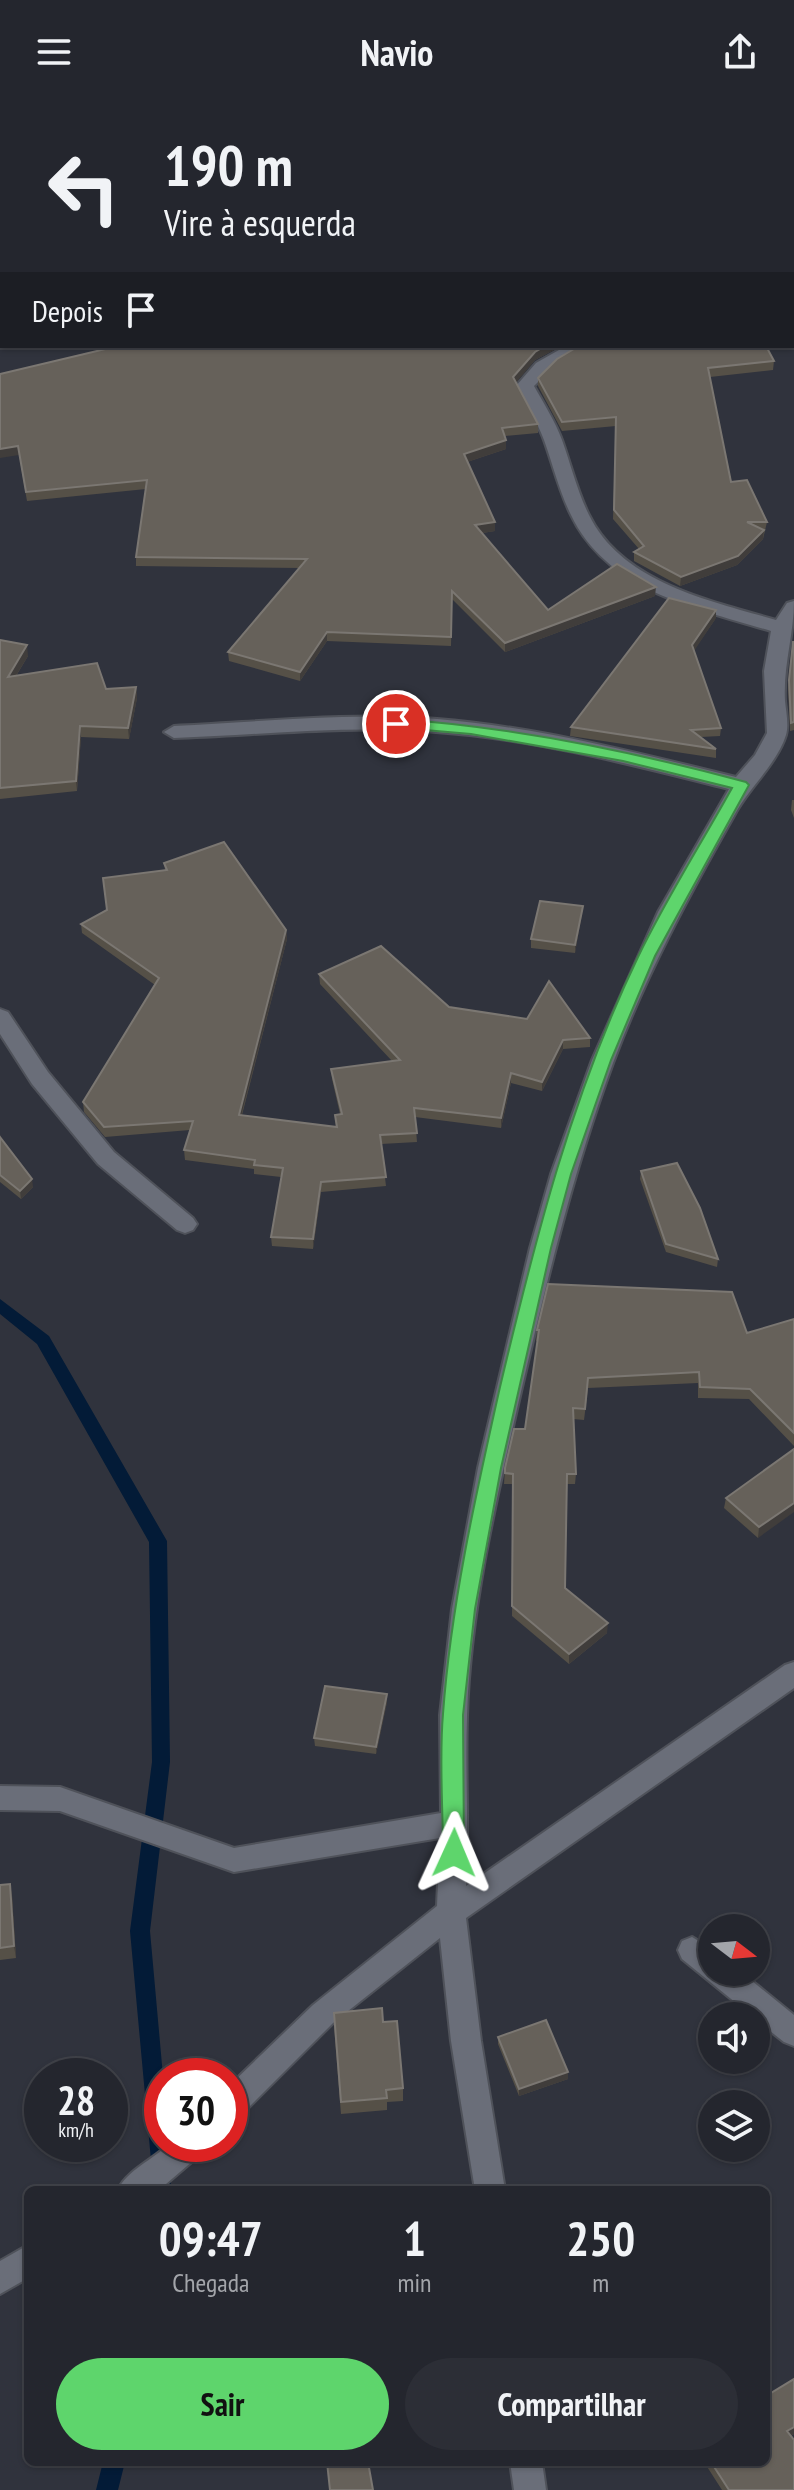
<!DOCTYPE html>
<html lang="pt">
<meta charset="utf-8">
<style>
:root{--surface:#24262e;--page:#2c2e36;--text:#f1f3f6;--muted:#a3a5aa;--line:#41434a;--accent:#5ed56c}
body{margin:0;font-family:"PT Sans Narrow",sans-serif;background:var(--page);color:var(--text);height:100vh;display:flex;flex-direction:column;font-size:30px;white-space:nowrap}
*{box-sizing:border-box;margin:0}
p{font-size:26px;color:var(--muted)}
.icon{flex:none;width:44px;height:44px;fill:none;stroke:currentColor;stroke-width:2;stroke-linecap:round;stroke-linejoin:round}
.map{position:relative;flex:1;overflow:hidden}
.drawer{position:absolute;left:24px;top:2082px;width:746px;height:280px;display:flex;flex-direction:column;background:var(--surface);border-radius:12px;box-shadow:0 2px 6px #0004,0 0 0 2px var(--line)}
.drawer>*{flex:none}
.hud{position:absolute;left:0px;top:0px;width:794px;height:244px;box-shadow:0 2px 6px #0004,0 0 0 2px var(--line);background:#24262e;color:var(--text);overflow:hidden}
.needle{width:52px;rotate:106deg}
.controls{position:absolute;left:698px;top:1810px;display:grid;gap:16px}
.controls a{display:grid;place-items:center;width:72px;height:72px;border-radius:50%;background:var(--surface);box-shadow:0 2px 6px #0004,0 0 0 2px var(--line);font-size:40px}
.speed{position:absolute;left:24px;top:1954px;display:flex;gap:16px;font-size:40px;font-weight:700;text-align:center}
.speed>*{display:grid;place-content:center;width:104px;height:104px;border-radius:50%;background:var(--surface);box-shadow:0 2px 6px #0004,0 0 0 2px var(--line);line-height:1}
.speed small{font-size:20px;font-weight:400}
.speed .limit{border:12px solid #d22;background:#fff;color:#111}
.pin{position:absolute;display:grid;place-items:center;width:68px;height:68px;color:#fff;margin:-34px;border:4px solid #fff;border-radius:50%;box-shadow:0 2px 8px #0007}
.me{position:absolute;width:88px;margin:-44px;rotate:1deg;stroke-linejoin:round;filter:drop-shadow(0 0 6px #0008)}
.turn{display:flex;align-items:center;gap:28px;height:168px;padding:0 32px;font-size:36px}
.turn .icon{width:104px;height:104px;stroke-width:2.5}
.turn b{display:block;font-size:56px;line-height:68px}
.then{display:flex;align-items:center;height:76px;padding:0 32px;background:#0003;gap:16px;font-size:30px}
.eta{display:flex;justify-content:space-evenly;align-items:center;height:136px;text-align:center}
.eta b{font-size:48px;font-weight:700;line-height:56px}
.primary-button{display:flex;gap:16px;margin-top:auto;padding:16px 32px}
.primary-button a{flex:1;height:92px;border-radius:48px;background:var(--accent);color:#111;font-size:32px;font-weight:700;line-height:92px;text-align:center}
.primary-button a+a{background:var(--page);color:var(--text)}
header{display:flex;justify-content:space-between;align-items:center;height:104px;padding:0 32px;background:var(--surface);font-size:36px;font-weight:700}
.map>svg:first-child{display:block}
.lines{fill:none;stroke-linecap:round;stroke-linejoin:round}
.stream{fill:#031b37;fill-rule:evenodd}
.minor-casing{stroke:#4f525a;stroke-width:4}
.minor{fill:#6a6e79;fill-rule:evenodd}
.wall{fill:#555047}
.shaded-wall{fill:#403d3b}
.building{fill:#66615a;stroke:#7b7772;stroke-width:2}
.route{fill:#5ed56c;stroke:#3d8a46;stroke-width:2}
</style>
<header><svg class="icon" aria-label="menu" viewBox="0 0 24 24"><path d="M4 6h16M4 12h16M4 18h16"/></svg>Navio<svg class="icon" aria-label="share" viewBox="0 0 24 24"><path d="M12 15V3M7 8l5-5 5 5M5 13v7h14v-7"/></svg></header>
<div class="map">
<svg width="794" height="2386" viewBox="0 0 794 2386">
<rect width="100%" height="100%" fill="#30333d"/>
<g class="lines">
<g class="stream">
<path d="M0,1195L49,1232L167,1437L170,1658L150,1827L163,1972L162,2040H170L172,2067L170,2086H150L152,2067L130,1827L152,1658L149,1438L37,1240L0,1210Z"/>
<path d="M103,2358H125L118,2386H96Z"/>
</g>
<defs>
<g id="minor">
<path d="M792,227H794L792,238Z"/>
<path d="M566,242H590L555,261L534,282C544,300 555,317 562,336C571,361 577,387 589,411C622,479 711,497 776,516L787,499L794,497C794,531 783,561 785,597C786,607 789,621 786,631C778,658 749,684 735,710C689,791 645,873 613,959C571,1073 544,1188 517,1305C494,1405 470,1510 467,1612C465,1669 469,1725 466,1782L785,1561L794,1558V1584L466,1814L481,1937L505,2086H475L451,1937L440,1834L333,1919L241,2011L230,2015V1981L313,1901L437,1802L440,1734L234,1768L60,1707L0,1706V1682L60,1683L234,1744L441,1709L440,1611L452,1505L478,1364L530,1144L551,1070L592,956L658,808L729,685C633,661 535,635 436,628C349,621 261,631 174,634L164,628L174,622C261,618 349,608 437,615C538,623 638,649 736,673L755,651L767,629L764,567L771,527C698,505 607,487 571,411C559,387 553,361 544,336C537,317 526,300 516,282L536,259Z"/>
<path d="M0,905L8,908L48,968L114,1048L193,1114L197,1120L193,1126L185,1129L177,1126L98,1060L32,980L0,930Z"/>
<path d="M692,1833L712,1845V1868H741L794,1911V1942L784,1938L756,1916V1912H752L682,1855L678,1846L682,1837Z"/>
<path d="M169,2040H205L201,2050L159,2086H118C126,2067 154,2055 169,2040Z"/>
<path d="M28,2141V2174L0,2190V2157Z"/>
<path d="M510,2358H542L546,2386H514Z"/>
</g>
</defs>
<use href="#minor" class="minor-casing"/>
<use href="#minor" class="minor"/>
</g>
<g class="wall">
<path d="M113,242H561L535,256L516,278L538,320V329L505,332L506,336V345L467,358L495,427L482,429L548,506L655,492L505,548L452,495L451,542L327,537L300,577L229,557L228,548L300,464L136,462V453L146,385L27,397L19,351L114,243Z"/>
<path d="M774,257L773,266L710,273L731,378L767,418L763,435L737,461L680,482L634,457V448L639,445L613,415L616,322L562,327L538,282V274Z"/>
<path d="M716,514L694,546L721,624L720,632L701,633L716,645V654L570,632L571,623Z"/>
<path d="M0,536L28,552L16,572L106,585L136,583L137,594L129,635L81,633L77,687L0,695Z"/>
<path d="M793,538H794V626L790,627L788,584Z"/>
<path d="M792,696H794V714L791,706Z"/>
<path d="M164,759L286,826L287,835L242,1011L336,1023L335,1011L340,1010L332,975L331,965L392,957L320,880L319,870L449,903L590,934V943L563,945L542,987L511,979L501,1024L415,1013L417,1038L381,1040L386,1082L321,1088L313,1145L272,1142L271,1133L281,1073L254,1070V1065L185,1056L184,1046L190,1026L105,1033L84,1008L83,998L155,881L82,829L81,820L107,806L165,766Z"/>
<path d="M583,802L575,849L531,844V835Z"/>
<path d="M0,1033L33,1083L21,1095L0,1078Z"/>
<path d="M641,1067L718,1155L717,1163L666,1148L640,1075Z"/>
<path d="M794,1215V1342L749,1295L698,1294V1279L588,1284L584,1316L573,1315L576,1370L575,1380H566L565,1484L607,1529L569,1560L512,1512L513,1380H504L505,1364L525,1325L538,1237H536L537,1226L747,1229Z"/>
<path d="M794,1345L758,1434L724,1404L726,1394Z"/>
<path d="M387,1598L376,1650L315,1642L314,1634Z"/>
<path d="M0,1781L12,1791L16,1854L0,1856Z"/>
<path d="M383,1918L403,1984V1997L387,1998V2006L341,2010L334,1922Z"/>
<path d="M498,1933L568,1968V1975L519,1992L498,1940Z"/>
<path d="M794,2275V2330L791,2332L794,2386H722L704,2358H766Z"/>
</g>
<g class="shaded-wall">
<path d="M412,0H433L428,2H407Z"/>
<path d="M545,242H561L535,256L513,282V273L535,248Z"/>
<path d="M506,336V345L464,359V350Z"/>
<path d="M18,342L19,351L0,354V345Z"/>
<path d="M495,418V427L475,430V421Z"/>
<path d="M764,426L763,435L737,461L680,482L681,473Z"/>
<path d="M656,483L655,492L505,548V539Z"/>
<path d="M716,506V514L692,550V541Z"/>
<path d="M327,528V537L300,577V568Z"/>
<path d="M27,541L28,552L9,583L8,573Z"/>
<path d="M136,583L137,594L129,635L128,624Z"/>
<path d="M80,622L81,633L77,687L76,677Z"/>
<path d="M583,802L582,810L575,849V841Z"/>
<path d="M286,826L287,835L239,1020V1011Z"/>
<path d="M563,936V945L542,987V978Z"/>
<path d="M511,969V979L501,1024V1014Z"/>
<path d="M32,1075L33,1083L21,1095L20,1087Z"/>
<path d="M321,1078V1088L313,1145V1135Z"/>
<path d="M794,1399V1408L758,1434L759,1423Z"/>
<path d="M608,1519L607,1529L569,1560V1550Z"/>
<path d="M387,1590V1598L376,1650V1643Z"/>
<path d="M10,1780L12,1791L16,1854L14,1842Z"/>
<path d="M568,1968V1975L519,1992V1985Z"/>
<path d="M794,2323V2330L785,2335L787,2327Z"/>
</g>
<g class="building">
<path d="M43,0H412L407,2H33Z"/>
<path d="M584,0H794V102L792,103V2H582Z"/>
<path d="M2,12V146L0,150V27L1,25L0,24V14Z"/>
<path d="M792,112L793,116H794V202H792Z"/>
<path d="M118,242H545L535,248L513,273L538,320L502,324L506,336L464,350L495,418L475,421L548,506L617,460L656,483L505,539L452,487L451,533L327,528L300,568L228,548L307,455L136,453L147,376L26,388L18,342L0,345V270Z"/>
<path d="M579,242H766L774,257L708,264L731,378L747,376L767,418H747L764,426L738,452L681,473L634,448L644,442L614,406L616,313L562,318L538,274L557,255Z"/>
<path d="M669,494L716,506L692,541L721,624L691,626L716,645L571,623Z"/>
<path d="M0,536L27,541L8,573L97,559L106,585L136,583L128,624L80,622L76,677L0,684Z"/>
<path d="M793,538H794V618L791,619L789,576Z"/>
<path d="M224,738L286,826L239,1011L337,1023L335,1011L342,1010L331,965L400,956L319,870L381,842L449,903L527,915L549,877L590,934L563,936L542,978L511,969L501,1014L414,1004L417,1029L380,1031L386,1073L321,1078L313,1135L271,1133L283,1064L254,1061L255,1056L184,1046L193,1017L104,1023L83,998L159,874L81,820L107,806L103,774L167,766L164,759Z"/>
<path d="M540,797L583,802L575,841L531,835Z"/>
<path d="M0,1033L32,1075L20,1087L0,1071Z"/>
<path d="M677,1059L700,1104L718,1155L666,1140L641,1067Z"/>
<path d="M548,1180L732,1188L747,1229L794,1215V1329L750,1285L700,1283L699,1268L588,1274L585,1305L573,1304L576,1370H567L565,1484L608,1519L569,1550L512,1502L513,1370L505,1369V1364L514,1325H525L539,1226H537Z"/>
<path d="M794,1345V1399L759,1423L726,1394Z"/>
<path d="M325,1582L387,1590L376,1643L314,1634Z"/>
<path d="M10,1780L14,1842L0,1844V1781Z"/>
<path d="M382,1904L383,1918L397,1917L403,1984L386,1986L387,1994L341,1998L334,1909Z"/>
<path d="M546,1916L568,1968L519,1985L498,1933Z"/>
<path d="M794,2275V2323L787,2327L794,2336V2386H729L711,2358H766V2292Z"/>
<path d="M327,2358H368L373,2386H330Z"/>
</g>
<path class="route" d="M396,615C514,623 631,647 746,678L749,681L655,852L611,956L571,1070L551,1144L501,1364L475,1505L463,1611L464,1749L461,1755L454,1758L446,1755L443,1749C443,1703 439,1655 443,1610C451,1500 476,1390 500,1283C535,1136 572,990 638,853C666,795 701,740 732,684L623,657L471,630L390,623L388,620Z"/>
</svg>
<div class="controls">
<a><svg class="needle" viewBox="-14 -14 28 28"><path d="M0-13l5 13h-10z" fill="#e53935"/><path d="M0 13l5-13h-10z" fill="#a3a5aa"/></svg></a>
<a><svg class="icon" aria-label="sound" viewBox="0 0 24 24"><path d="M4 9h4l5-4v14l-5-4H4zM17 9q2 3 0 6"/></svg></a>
<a><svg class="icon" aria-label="layers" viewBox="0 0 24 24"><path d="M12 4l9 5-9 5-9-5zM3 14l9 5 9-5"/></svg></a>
</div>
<div class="speed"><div>28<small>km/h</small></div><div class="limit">30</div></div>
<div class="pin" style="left:396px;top:620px;background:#d93025"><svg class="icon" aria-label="arrive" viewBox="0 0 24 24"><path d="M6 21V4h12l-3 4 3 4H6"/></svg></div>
<svg class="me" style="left:454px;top:1749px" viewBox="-20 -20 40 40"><path d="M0-17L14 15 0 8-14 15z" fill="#5ed56c" stroke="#fff" stroke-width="4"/></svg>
<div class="hud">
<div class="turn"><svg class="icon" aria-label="left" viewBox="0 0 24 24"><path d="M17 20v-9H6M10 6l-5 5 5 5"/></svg><div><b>190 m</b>Vire à esquerda</div></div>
<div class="then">Depois<svg class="icon" aria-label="arrive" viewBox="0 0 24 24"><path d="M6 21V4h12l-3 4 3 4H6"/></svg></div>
</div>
<section class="drawer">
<div class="eta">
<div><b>09:47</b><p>Chegada</p></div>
<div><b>1</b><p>min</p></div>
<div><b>250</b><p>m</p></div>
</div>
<div class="primary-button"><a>Sair</a><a>Compartilhar</a></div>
</section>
</div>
